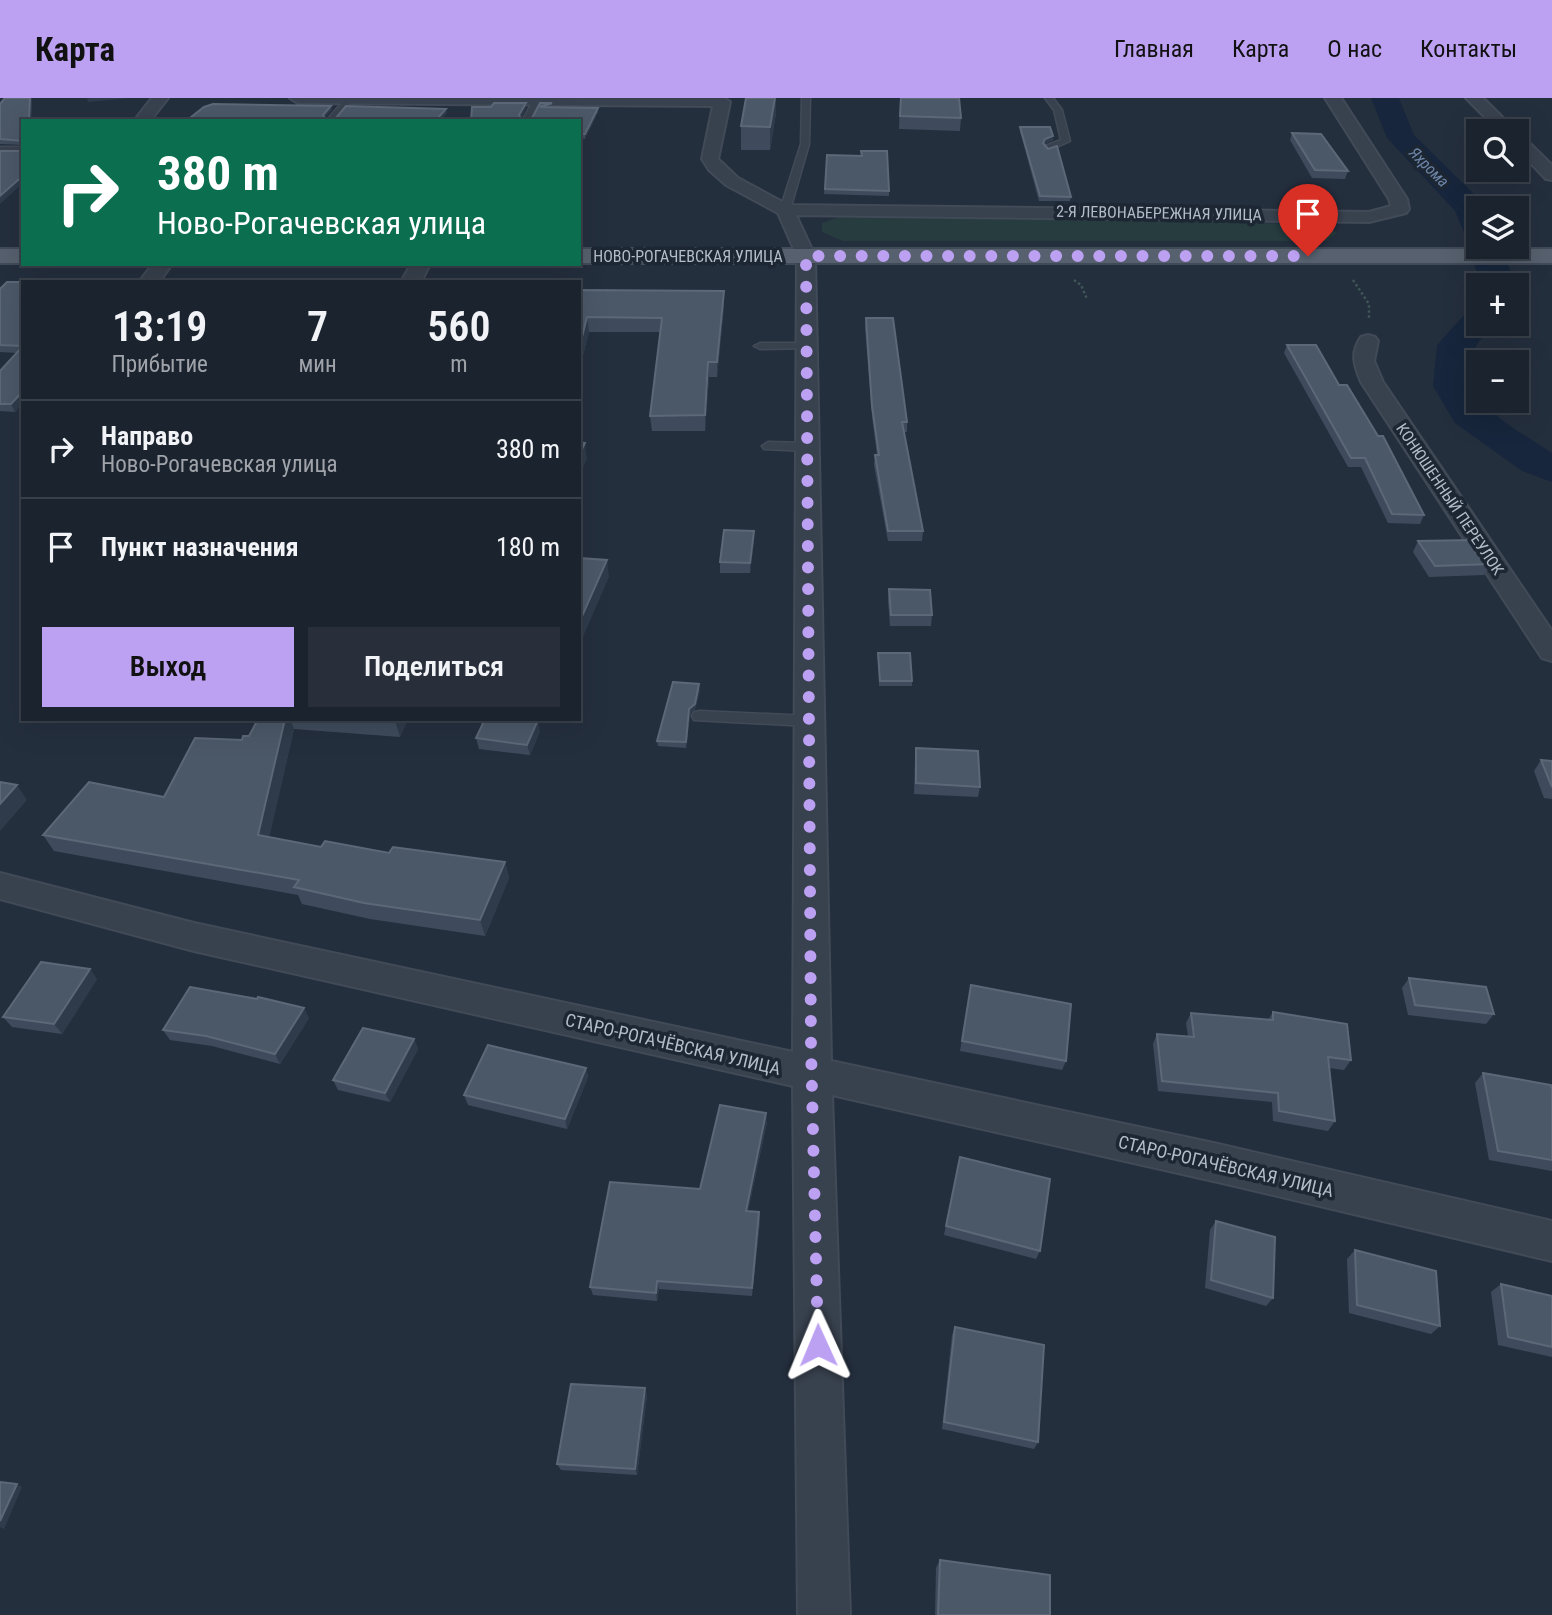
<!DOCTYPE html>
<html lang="ru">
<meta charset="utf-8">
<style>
:root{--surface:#1b232e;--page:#282f3a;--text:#f1f3f6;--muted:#a0a4aa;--line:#39404a;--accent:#bca0f2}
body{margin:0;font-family:"Roboto Condensed",sans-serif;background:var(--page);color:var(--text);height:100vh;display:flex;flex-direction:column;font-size:26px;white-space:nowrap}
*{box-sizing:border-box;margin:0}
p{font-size:23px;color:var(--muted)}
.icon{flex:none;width:38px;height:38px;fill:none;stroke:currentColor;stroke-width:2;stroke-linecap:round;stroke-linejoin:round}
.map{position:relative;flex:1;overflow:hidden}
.details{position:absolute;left:21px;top:182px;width:560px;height:441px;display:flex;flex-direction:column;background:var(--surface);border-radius:0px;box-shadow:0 7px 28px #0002,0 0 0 2px var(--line)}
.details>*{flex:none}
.hud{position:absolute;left:21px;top:21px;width:560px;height:147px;border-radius:0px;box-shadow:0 7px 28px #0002,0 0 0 2px var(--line);background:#0b6e4f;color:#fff;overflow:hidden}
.fabs{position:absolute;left:1466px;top:21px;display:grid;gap:14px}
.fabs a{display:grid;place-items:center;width:63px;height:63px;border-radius:0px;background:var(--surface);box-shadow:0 7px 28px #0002,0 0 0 2px var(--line);font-size:35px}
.pin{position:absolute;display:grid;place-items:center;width:60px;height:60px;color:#fff;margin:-72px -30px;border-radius:50% 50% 50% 0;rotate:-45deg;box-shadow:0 0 7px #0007}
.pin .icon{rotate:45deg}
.me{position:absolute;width:77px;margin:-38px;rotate:359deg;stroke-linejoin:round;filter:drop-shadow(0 0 5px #0008)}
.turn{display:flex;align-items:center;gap:24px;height:147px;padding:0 21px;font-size:32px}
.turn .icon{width:91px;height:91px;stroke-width:2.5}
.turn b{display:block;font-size:49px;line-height:60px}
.eta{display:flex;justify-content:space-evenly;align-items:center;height:119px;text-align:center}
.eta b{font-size:42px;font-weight:600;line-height:49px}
.action{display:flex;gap:14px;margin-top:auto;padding:14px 21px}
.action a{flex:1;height:80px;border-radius:0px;background:var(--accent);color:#111;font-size:28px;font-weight:600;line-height:80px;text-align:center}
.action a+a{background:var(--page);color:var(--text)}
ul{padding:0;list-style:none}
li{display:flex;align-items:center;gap:21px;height:98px;padding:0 21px;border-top:2px solid var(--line)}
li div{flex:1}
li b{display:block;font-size:26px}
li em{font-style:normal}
header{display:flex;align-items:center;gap:42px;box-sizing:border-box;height:98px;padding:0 35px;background:var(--accent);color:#111}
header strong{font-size:33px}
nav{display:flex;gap:38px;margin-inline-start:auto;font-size:24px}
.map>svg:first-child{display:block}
.green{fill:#263c3f}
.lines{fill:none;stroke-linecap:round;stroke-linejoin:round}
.river{fill:#17263c;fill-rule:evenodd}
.service-casing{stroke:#414a57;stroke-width:3}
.minor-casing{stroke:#414a57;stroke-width:4}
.primary-casing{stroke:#414a57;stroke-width:4}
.path{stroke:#3f5557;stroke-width:2.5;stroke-dasharray:2.5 2.5;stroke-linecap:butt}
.service{fill:#38414e;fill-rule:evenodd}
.minor{fill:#38414e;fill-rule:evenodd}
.primary{fill:#56606e;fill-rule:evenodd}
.wall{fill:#3f4b5c}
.shaded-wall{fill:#2f3b4b}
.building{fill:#4b5868;stroke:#5c6777;stroke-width:2}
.route{stroke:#bca0f2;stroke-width:12;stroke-dasharray:0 21.6}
.labels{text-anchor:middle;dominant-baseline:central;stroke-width:7;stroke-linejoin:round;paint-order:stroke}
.far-water-label{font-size:16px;font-style:italic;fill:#6d86a8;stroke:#1d2633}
.far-street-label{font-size:16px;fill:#b4bcc9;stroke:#1d2633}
.street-label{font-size:18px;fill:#b4bcc9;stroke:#1d2633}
</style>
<header>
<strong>Карта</strong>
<nav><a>Главная</a><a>Карта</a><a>О нас</a><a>Контакты</a></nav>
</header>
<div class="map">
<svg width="1552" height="1517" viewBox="0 0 1552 1517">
<rect width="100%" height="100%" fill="#242f3e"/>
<path class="green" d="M839,119L1322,126L1337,135L1326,143H843L822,134V125Z"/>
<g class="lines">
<g class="river">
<path d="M1371,0H1399L1414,37L1481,103L1486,110H1479V149H1501L1516,187H1482L1467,149L1472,142L1467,141L1455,113L1387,40Z"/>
<path d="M1479,212V226H1495C1490,234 1477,242 1475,251C1459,307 1513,328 1552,355V384L1522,373L1455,325L1433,288L1437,247L1466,215Z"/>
</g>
<defs>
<g id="service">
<path d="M346,0L353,2L335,23H326Z"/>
<path d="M802,0H810L809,46L790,112L785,115L780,112L801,46Z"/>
<path d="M1045,0H1053L1062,12L1070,43L1048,53L1045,48L1061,42L1054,12Z"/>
<path d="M534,1L541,3L530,23H522Z"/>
<rect x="0" y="49" width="23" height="6"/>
<path d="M806,245L812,248L810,250L760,251L754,248L760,245Z"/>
<path d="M768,344L807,345L813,349L807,353L764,351L762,348Z"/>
<path d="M700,613L809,618L817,623L809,628L694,622L692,618L694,614Z"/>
</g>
<g id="minor">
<path d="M152,0H168L150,23H134Z"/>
<path d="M290,0H724L730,4L718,61L738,80L788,107L1369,114L1391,108L1389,101L1325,0H1341L1407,101L1409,111L1406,115L1369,124L796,117L815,158L831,963L1218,1046L1552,1123V1163L1218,1084L832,997L850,1517H798L793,988L194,853L0,801V775L194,825L793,954L797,158L778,115L726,87L709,72L702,61L713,8L298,5Z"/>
<path d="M1466,0H1483L1516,33H1499Z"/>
<path d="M1517,37L1523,39L1552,67V82L1546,81L1517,51Z"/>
<path d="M153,166H172L159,184H139Z"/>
<path d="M411,166H430L421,184H401Z"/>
<path d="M1368,237L1375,239L1378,243L1374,263L1383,284L1552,533V563L1542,560L1361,284C1354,267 1350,255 1361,239Z"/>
</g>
<g id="primary">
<rect x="0" y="151" width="23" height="14"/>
<rect x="579" y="151" width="973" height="14"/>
</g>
</defs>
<use href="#service" class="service-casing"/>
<use href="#minor" class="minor-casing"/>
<use href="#primary" class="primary-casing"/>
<g class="path">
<path d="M1074,182L1081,187L1087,201"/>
<path d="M1353,182L1369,206V221"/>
</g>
<use href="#service" class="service"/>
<use href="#minor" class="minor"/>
<use href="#primary" class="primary"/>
</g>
<g class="wall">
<path d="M32,0L31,23H23V47L0,46V6Z"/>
<path d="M776,0V15L770,52H741V28Z"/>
<path d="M900,0L961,20L960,33L899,31Z"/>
<path d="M526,5V9L521,20V21L532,20L552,5L553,9L598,14L585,41L579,40V23H471L491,9Z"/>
<path d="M1020,29L1053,38V42L1044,46L1071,99L1070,103H1039L1020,33Z"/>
<path d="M1292,35L1348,73L1345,81L1312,80L1290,42Z"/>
<path d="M827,57L889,93V98L824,96Z"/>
<path d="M23,184V305L15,314L0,313V273L16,255L0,254V191Z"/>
<path d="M579,192L724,193V208L717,279H709L705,333H652L650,318L660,234H589L581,265H579Z"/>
<path d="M866,220L907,324V334H904L923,433L922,443H888L874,367L875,357H877L872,318L865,230Z"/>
<path d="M1287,247L1339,287L1424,417L1420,426L1388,425L1361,369H1348L1284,255Z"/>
<path d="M754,433V443L750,475H720V464Z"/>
<path d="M1418,443L1490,466L1484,477L1429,479L1413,454Z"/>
<path d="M889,491L932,517L931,528H890L888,502Z"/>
<path d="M878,555L912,583V588H879Z"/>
<path d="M700,592L695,611L690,617L686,650L658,648L657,643Z"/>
<path d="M258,621H408L400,639L294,631L269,739L321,749L389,755L505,764L509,780L485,838L370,821L302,806L298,797L54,753L43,737L164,699L242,642L249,638Z"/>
<path d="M540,633L530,657L479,651L476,640Z"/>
<path d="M916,650L980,689L978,699L914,696L915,661Z"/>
<path d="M1541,662L1552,663V701L1544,700L1534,673Z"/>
<path d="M1409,880L1494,916L1486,926L1408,917L1402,890Z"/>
<path d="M97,881L62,936L12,929L3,919Z"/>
<path d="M971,887L1066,963L1062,972L960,953Z"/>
<path d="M1273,914L1351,962L1344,972L1329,970L1335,1023L1328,1033L1273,1023L1272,1004L1158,993L1153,946L1157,936L1188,938L1186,925L1191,915L1268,922Z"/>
<path d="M309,920L280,966L212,948L170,942L163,932Z"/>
<path d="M414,941L418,951L390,1004L338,992L333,982Z"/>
<path d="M586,970L588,979L567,1031L468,1007L464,997Z"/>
<path d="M1483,975L1552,992V1073L1489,1062L1475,985Z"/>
<path d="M767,1024L748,1113L759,1114L760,1123L752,1198L659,1191L657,1203L593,1197L590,1189L700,1091Z"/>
<path d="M958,1068L1040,1153L1036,1161L944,1137Z"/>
<path d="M1216,1123L1273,1200L1266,1208L1205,1190L1210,1132Z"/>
<path d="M1355,1152L1440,1228L1431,1236L1349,1215L1347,1161Z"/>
<path d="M1501,1186L1552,1198V1259L1498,1247L1491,1194Z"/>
<path d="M955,1229L1038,1344L1034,1351L942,1331L952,1237Z"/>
<path d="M647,1297L637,1377L561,1372L557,1366Z"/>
<path d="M940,1462L1050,1517H935L936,1470Z"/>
</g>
<g class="shaded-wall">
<path d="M30,0H32L31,23H29Z"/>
<path d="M87,0H128L88,4Z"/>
<path d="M775,0H776V15L770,52V29Z"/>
<path d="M526,5V9L520,22L519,17Z"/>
<path d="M331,8L332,12L324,21L323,17Z"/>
<path d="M598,10V14L585,41V36Z"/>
<path d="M446,11L447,15L440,23H435Z"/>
<path d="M1053,38V42L1044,46L1043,49L1045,41Z"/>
<path d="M18,82L21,87L0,106V98Z"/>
<path d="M724,193V208L717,279V264Z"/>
<path d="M587,219L589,234L581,265L579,251Z"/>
<path d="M708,264L709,279L705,333V317Z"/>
<path d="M23,293V305L15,314L11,306Z"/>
<path d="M585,345L587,361L579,379V357Z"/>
<path d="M754,433V443L750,475V465Z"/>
<path d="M607,462L609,479L579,548V525Z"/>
<path d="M699,586L700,592L695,611L690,617L686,650L689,611Z"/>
<path d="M285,621H290L294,631L266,754L258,737Z"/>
<path d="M395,621H408L400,639L395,622Z"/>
<path d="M538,622L540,633L530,657L527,647Z"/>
<path d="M17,687L27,702L0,733V706Z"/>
<path d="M505,764L509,780L485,838L480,822Z"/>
<path d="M90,871L97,881L62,936L54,926Z"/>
<path d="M304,910L309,920L280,966L275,956Z"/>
<path d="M414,941L418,951L390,1004L385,995Z"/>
<path d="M586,970L588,979L567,1031L565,1021Z"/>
<path d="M766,1015L767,1024L746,1122V1113Z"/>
<path d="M759,1114L760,1123L752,1198V1190Z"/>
<path d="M657,1183L659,1191L657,1203L656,1195Z"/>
<path d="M645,1290L647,1297L637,1377L635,1371Z"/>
<path d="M17,1386L22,1389L4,1431L0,1429V1423Z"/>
</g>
<g class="building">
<path d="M5,0H30L29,23H23V43L0,41V6Z"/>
<path d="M746,0H775L770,29L741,28Z"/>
<path d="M901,0H959L961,20L900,18Z"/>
<path d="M494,5H526L519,17L521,21L532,20L540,5H552L540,9L598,10L585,36H579V23H471L472,9H491Z"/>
<path d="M213,6L331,8L323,17L325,21L336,20L346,8L446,11L435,23H186L204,9Z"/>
<path d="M111,20H177L176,23H111Z"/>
<path d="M1020,29H1050L1053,38L1045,41L1043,45L1048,51L1057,48L1071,99L1040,98Z"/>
<path d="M1292,35L1321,36L1348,73L1315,72Z"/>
<path d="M23,51V82H18L0,98V53H21Z"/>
<path d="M861,53H887L889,93L825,91L827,57L862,58Z"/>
<path d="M119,183L118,184H37Z"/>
<path d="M7,184H23V293L11,306H0V273L23,248L0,247V191Z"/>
<path d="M579,192L724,193L717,264H708L705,317L650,318L662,220L587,219L579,251Z"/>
<path d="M866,220H893L907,324H902L923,433H888L875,357H879L872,308Z"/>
<path d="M1287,247H1316L1339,287H1347L1378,338H1383L1424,417L1392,416L1365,360H1351Z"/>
<path d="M579,344L585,345L579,357Z"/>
<path d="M724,432L754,433L750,465L720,464Z"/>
<path d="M1474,442L1490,466L1435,468L1418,443Z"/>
<path d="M579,460L607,462L579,525Z"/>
<path d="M889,491L930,492L932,517H891Z"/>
<path d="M878,555H910L912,583H880Z"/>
<path d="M673,584L699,586L695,606L689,611L686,644L657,643Z"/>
<path d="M258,621H285L258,737L321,749L325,743L389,755L393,749L505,764L480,822L364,805L294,789L299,782L43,737L89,684L164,699L195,640L242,642L243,638H249Z"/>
<path d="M485,621H534L538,622L527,647L476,640Z"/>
<path d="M916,650L978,653L980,689L916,685Z"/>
<path d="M1541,662L1552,663V689Z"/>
<path d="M0,684L17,687L0,706Z"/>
<path d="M41,864L90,871L54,926L3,919Z"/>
<path d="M1409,880L1486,889L1494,916L1415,907Z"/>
<path d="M971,887L1071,906L1066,963L962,943Z"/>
<path d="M190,889L257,901L258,899L304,910L275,956L206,938L163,932Z"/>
<path d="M1273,914L1347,926L1351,962L1328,959L1335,1023L1279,1013L1278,995L1162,983L1157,936L1194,939L1191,915L1273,922Z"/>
<path d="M363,930L414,941L385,995L333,982Z"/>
<path d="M488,947L586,970L565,1021L464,997Z"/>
<path d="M1483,975L1551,987L1552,992V1062L1498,1053Z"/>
<path d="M720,1007L766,1015L746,1113L759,1114L752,1190L657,1183L656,1195L590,1189L610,1084L700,1091Z"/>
<path d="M960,1059L1050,1081L1040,1153L946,1128Z"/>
<path d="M1216,1123L1275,1139L1273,1200L1211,1182Z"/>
<path d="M1355,1152L1436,1173L1440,1228L1357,1207Z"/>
<path d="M1501,1186L1552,1198V1249L1508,1239Z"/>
<path d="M955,1229L1044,1247L1038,1344L944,1324Z"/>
<path d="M571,1286L645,1290L635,1371L557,1366Z"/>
<path d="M0,1384L17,1386L0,1423Z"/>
<path d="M940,1462L1050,1477V1517H938Z"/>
</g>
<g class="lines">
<path class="route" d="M818,1247L811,949L806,158H1308"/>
</g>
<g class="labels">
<g class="far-water-label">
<text transform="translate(1429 69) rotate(45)">Яхрома</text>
</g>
<g class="far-street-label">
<text transform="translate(1159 115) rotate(1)">2-Я ЛЕВОНАБЕРЕЖНАЯ УЛИЦА</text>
<text x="688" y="158">НОВО-РОГАЧЕВСКАЯ УЛИЦА</text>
<text transform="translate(1450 401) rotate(56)">КОНЮШЕННЫЙ ПЕРЕУЛОК</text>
</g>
<g class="street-label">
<text transform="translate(673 946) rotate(13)">СТАРО-РОГАЧЁВСКАЯ УЛИЦА</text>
<text transform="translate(1226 1068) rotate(13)">СТАРО-РОГАЧЁВСКАЯ УЛИЦА</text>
</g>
</g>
</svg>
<div class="fabs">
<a><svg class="icon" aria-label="search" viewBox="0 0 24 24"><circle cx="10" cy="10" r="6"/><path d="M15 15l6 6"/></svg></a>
<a><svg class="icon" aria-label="layers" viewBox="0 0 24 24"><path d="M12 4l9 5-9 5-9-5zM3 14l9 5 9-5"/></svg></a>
<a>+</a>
<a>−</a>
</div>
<div class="pin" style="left:1308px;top:158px;background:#d93025"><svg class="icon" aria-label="arrive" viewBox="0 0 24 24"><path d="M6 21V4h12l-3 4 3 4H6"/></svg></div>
<svg class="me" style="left:818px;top:1247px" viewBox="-20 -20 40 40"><path d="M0-17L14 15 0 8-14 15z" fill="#bca0f2" stroke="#fff" stroke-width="4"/></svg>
<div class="hud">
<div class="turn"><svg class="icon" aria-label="right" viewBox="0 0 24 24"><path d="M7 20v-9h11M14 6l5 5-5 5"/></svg><div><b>380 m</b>Ново-Рогачевская улица</div></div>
</div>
<section class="details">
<div class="eta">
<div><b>13:19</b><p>Прибытие</p></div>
<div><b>7</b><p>мин</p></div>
<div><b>560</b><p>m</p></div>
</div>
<ul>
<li><svg class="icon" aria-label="right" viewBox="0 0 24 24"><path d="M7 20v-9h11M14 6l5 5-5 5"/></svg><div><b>Направо</b><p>Ново-Рогачевская улица</p></div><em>380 m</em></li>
<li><svg class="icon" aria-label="arrive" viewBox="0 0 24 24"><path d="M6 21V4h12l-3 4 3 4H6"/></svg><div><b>Пункт назначения</b></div><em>180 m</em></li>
</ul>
<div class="action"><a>Выход</a><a>Поделиться</a></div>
</section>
</div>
